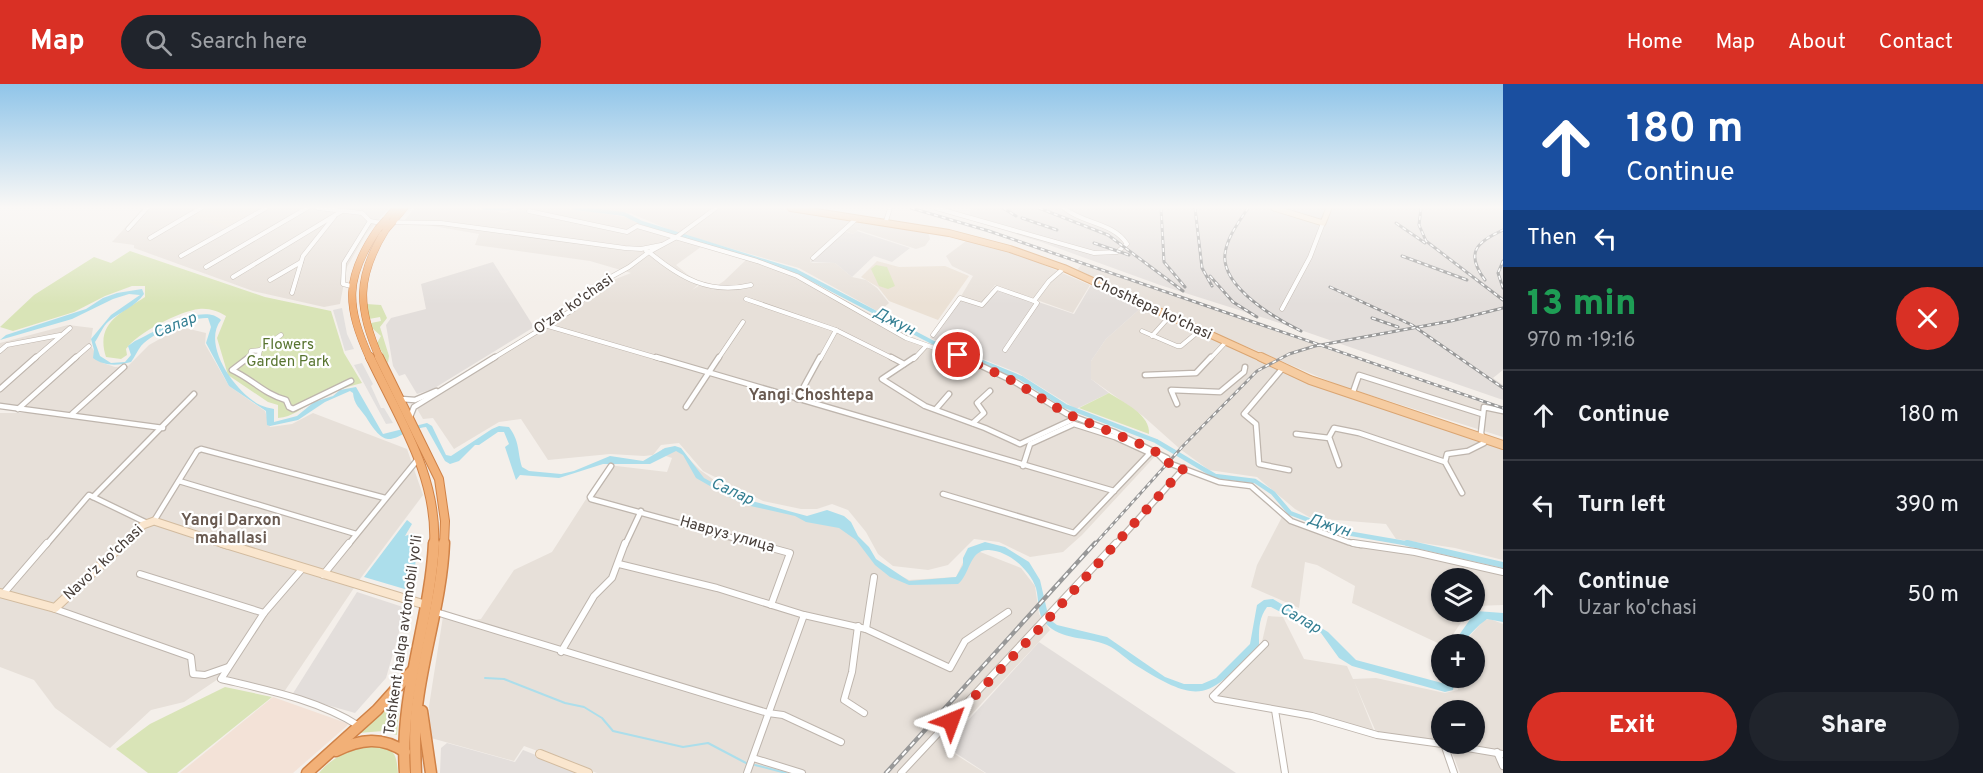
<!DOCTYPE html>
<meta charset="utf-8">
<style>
:root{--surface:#171b24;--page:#20242c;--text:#f1f3f6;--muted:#9ea1a6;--line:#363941;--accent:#d93025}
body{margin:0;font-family:Overpass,sans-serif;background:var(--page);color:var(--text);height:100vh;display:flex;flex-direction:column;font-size:22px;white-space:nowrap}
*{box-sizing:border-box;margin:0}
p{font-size:20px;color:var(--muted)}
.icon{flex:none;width:33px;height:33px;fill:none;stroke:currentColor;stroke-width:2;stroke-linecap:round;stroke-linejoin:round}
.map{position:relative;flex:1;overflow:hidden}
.sheet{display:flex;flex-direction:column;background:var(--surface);width:480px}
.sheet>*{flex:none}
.hud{background:#1a4fa0;color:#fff;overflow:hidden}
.tools{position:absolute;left:1431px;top:484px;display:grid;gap:12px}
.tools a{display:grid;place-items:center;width:54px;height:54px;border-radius:50%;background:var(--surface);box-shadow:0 2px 4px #0004;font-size:30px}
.pin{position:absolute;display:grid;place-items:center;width:51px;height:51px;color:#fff;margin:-26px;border:3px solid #fff;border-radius:50%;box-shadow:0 2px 6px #0007}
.me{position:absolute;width:66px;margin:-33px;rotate:44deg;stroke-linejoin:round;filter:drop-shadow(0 0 4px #0008)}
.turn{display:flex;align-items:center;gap:21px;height:126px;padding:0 24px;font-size:27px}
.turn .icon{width:78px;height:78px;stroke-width:2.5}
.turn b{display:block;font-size:42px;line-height:51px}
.then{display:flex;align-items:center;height:57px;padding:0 24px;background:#0003;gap:12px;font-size:22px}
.round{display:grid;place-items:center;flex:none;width:63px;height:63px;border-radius:32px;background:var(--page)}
.overview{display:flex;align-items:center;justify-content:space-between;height:102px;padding:0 24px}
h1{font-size:36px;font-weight:800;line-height:45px;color:#1e9e55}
.action{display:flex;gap:12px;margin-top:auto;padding:12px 24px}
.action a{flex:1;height:69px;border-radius:36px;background:var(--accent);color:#fff;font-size:24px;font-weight:800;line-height:69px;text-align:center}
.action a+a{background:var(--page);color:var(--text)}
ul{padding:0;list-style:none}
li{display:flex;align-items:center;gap:18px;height:90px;padding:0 24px;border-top:2px solid var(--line)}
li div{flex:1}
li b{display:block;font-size:22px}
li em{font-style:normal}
header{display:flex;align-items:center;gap:36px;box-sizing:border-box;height:84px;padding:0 30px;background:var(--accent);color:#fff}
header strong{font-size:28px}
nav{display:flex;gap:33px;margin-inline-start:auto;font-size:21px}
.search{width:420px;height:54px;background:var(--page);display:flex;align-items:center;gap:15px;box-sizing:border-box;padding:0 21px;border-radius:33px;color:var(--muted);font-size:22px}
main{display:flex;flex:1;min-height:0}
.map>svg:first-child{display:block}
.residential{fill:#e7e0d9;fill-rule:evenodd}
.commercial{fill:#f3e2d7}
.industrial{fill:#e3dedb}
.education{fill:#ebe1d5}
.green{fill:#d9e4b7}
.parking{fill:#e3e0de}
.water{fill:#acdeeb}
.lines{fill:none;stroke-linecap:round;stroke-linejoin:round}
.stream{stroke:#acdeeb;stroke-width:2}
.canal-far2{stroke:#acdeeb;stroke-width:4}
.canal-far1{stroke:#acdeeb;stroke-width:4.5}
.canal{stroke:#acdeeb;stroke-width:6}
.street-far2-casing{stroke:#beb5ad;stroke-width:5}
.street-far1-casing{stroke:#beb5ad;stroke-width:7}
.street-casing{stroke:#beb5ad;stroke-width:8}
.secondary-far2-casing{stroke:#d2bb9f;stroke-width:7}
.secondary-far1-casing{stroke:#d2bb9f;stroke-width:9}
.secondary-casing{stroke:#d2bb9f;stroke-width:10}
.primary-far1-casing{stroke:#daa572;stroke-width:8}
.primary-casing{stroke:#daa572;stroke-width:10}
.highway-far2-casing{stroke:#d08247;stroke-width:8}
.highway-far1-casing{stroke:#d08247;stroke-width:10}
.highway-casing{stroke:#d08247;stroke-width:13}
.street-far2{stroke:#fff;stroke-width:4}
.street-far1{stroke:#fff;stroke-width:4.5}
.street{stroke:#fff;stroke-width:6}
.secondary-far2{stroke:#fae6ce;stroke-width:5}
.secondary-far1{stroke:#fae6ce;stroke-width:7}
.secondary{stroke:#fae6ce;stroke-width:8}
.primary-far1{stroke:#f6cca1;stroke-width:6}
.primary{stroke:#f6cca1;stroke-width:8}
.highway-far2{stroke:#f2b077;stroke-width:7}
.highway-far1{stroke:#f2b077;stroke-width:8}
.highway{stroke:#f2b077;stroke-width:10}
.rail-far1-casing{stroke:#989898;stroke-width:3}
.rail-casing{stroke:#989898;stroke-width:4.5}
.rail-far1{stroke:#fff;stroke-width:1.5;stroke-dasharray:4;stroke-linecap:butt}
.rail{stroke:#fff;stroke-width:2;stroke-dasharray:6;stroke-linecap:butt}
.highway-bridge-casing{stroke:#d08247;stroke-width:8;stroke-linecap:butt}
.highway-bridge{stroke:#f2b077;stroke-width:7}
.route{stroke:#d93025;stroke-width:10;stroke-dasharray:0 18}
.labels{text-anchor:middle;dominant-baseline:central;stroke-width:4.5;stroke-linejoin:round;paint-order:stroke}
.street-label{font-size:15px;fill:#473e39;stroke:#fff}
.park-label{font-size:15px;fill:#587430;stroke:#fff}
.water-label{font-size:16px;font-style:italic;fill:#347f93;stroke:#fff}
.neighbourhood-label{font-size:16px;font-weight:bold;fill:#695a51;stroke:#fff}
</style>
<header>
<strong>Map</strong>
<div class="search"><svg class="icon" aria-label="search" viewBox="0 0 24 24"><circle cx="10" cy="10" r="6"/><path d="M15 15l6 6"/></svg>Search here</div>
<nav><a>Home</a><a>Map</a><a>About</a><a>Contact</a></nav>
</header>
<main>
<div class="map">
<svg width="1503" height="689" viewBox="0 0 1503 689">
<rect width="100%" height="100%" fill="#f4efea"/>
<g class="residential">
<path d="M143,124H389L366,150L347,183L340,220L324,223L253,207L134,164V161L112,158Z"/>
<path d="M415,124H472L505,129L520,124H568L625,133L705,160L676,181L699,200L692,206L700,201L715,203L724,197L749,173L799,191L926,260L1016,297L1073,332L1159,368L1082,451L1063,468L1030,473L999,458L974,455L948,481L928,486L893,482L878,470L866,448L848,426L832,420L817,425H801L763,417L703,387L679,359L661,361L653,371L644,372L610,370L548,376L521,335L499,338L454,365L433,334L423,335L416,323L580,223L603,200L631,189L590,177L475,161L479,150L404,137Z"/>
<path d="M590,124H781L928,148L930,155L925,162L916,165L858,146L853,150L841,145L811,174L810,178L813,179H835L852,193L866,196L877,204L889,219L879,228L799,184L677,149L630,129Z"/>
<path d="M966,157L1023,172L1090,201L1073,229L995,201L981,219L960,214L973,192L952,182L946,172Z"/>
<path d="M1082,180L1503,326V353L1338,301L1191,239L1077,186Z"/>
<path d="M1141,224L1261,277L1503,362V476L1455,464L1396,455L1386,440L1311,434L1295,425L1257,393L1209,386L1180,365L1143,332L1091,295V277L1106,255Z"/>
<path d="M68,241L93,244L90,261L103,279L115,283L128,282L149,261L181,243L206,249L205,260L229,302L265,327L270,343L292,340L313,329L407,365L423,411L360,495L284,608L224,591L184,618L151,626L110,664L55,624L34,596L0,583V329H40L0,322V259Z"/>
<path d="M677,363L700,386L742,416L809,435L827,427L853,450L874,478L909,496L956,493L970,464L1021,484L1035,502L1039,530L1050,546L942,662L985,689H597L524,662L514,677L431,654L429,622L444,526L471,536L481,535L514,486L552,468L608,381L667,388L672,374L663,371L662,365Z"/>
<path d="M1282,433L1298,442L1374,465L1503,486V521L1475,522L1474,495H1442V528H1468L1446,561H1442L1352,519L1355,502L1317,481L1305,478L1299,524L1251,503L1257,481Z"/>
<path d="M1268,532L1283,533L1304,575L1347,582L1353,595L1376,594L1445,609L1458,606L1457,594H1474V561H1462L1484,536L1490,535L1503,540V689H1460L1450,663L1376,648L1354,597L1374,647L1220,612L1219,610L1261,562ZM1442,627H1474V660H1442Z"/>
</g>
<path class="commercial" d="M273,613L349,640L293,689H180Z"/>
<g class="industrial">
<path d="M971,124H1503V286L1493,294L1503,301V316L1286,241L1160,201L1041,158L974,137L969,133Z"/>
<path d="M844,147L853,150L857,147L910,164L892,178L874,172L852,193L835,179L810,178Z"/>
<path d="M493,178L534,243L433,305L417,310L405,290L399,292L393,282L386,241L391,234L426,225L421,200Z"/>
<path d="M1091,201L1141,224L1106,255L1091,277V295L1109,309L1076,325L1018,289L930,254L960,215L980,218L997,204L1074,230Z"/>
<path d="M357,508L406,524L386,594L355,629L292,611Z"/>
<path d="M1039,558L1236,689H986L945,662Z"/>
<path d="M447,659L515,678L523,666L582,689H440L441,664Z"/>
</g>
<g class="education">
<path d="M203,124H261L224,145L189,132Z"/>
<path d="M877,177L899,183L945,182L969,192L938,236L889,217L878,203L861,193Z"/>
</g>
<g class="green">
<path d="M130,167L265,213L331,227L344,269L362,299C344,303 329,310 313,318C301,324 293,333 278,334V321L268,318L228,291L217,254L226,232C218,227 209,224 199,225C180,227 137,249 126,265L127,271L121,275L106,273C95,239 121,229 145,213V202H132L105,212L74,228L13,247L0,243L34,211L94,173L111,179Z"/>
<path d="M876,181L887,183L895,202L888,205L879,202L871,185Z"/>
<path d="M366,220L381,221L387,234L380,243L389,272L388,279L377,259L381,252L372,244L371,239L381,237L380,233L369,235Z"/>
<path d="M1109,309C1123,318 1151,331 1149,350L1079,324Z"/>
<path d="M225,603L272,613L177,689H148L116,665L150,640Z"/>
<path d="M400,610L397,651L383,647L359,649Z"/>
<path d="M374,662C395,666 396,668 398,689H319C333,672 352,664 374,662Z"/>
</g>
<g class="parking">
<path d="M342,224L347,250L354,265L345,267L333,226Z"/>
<path d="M362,279L373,300L371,302L381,324H384L393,339L386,340L354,281Z"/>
</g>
<g class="water">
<path d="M142,205L144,210C136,222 120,228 109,237C102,243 100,251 95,258L100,272L111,279L125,278L131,271L128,262L135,257C156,247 204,218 221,236C201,261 236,309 260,321C264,323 270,324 274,325V338L297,332L314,318L333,312L340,306L356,303L383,350L427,339L432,342L446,371L451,372L492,345L499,342L509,343C520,358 517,366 522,383L529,387L561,390L574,387L610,372L643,377L665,364L675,362L681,364L704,394L741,414L807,432L827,426L844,432L851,438L858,452L869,463L876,475L909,497L956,493L963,481V474L968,464L985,458L1005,463L1029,478L1040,496L1049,535L1057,541L1107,553L1165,593L1184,600H1202L1216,594L1250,560L1257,521L1264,516L1273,515L1328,548L1356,576L1442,599L1447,594H1455L1453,606L1445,608L1352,582L1339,574L1321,549L1271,523H1267C1258,535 1259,548 1259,562C1208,613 1203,623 1137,582C1127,576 1118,566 1107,561C1086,552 1062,557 1045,539C1037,530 1039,515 1036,504C1030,486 1009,467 989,466C969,465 970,491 958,500L909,501L890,493L875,481L856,456L839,444L806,438L795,432L746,421L729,413L696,394L683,371L676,367L650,380H603L559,394L520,391L516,396L505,363L509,360L504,348H498L479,361H475L459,377L450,380L445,377L426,343C394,347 390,373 366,333C360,324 354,321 353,309L350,307L325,318L298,336L270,342L267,341L266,327L229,302L206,259L211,243L208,234C190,233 153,248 141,262C137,267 135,273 131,278C117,282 104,282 93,274L94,266L91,255L111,231L140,211L129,210L113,215L72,235L0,256L6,251L86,225L103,214L117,209Z"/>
<path d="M407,436L412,440L405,452L414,449C416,466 418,492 408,506L364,493Z"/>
<path d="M1476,527L1503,529V538L1487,535C1477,542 1469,551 1461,561H1452Z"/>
</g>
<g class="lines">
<g class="stream">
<path d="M485,594L504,595L565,619L584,623L602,634L613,647L683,663L708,659L746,679"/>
<path d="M755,681L786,689"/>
</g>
<g class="canal-far2">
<path d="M484,124H510"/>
<path d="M575,124L624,130L642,139L796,187L932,258L974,275"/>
</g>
<path class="canal-far1" d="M970,273L1021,294L1065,322L1156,357L1215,392L1255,397L1273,409L1290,429L1341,448L1416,461"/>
<path class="canal" d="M1407,459L1503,481"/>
<defs>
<g id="street-far2">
<path d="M318,124L362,129L370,137L376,138L441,139L625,164L641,165L661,161"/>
<path d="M936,124L1094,169L1117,168L1127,160C1113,138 1083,140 1064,124"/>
<path d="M529,127L627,148L637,142L757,177L797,192L906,254L966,275"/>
<path d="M886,137L890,124"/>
<path d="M128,145L147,124"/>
<path d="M150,154L201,124"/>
<path d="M646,167L649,168L675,154L716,124"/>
<path d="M181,172L266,124"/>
<path d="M813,174L856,135"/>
<path d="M206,183L307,124"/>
<path d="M233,193L342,127"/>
<path d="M270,196L301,178"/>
<path d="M351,202L343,200L344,179L370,137"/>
<path d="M292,209L303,172L334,133"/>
<path d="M746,215L836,246"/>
<path d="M1282,225L1310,173L1323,139"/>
<path d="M548,242L661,275"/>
<path d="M1142,247L1177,262H1181L1199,247"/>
<path d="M933,251L960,214L982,221L997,204L1034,217"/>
<path d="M1152,252L1169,233"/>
<path d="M260,266L259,271L250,273L251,267Z"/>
<path d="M260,266L281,251"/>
<path d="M1005,266L1037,219L1034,217L1049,197L1064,184"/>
<path d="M0,267L7,261L60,251"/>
<path d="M34,275L70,244"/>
<path d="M74,275L89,262"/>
<path d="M247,275L250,273"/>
<path d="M492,275L574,225L600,199L629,183L649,168C680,194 710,211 751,201"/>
<path d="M718,275L743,238"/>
<path d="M820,275L836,246L894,275"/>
<path d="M914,275L926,262"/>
<path d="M1210,275L1225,259"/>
</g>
<g id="street-far1">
<path d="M249,273L232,286C252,295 264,310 286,316L289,323L293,325L351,297"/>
<path d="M656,273L1114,407"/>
<path d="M891,273L904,280"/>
<path d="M915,273L882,295L925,322L985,344L1020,360L1076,334"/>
<path d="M963,273L1015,298L1067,330L1114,348L1167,374"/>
<path d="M1282,285L1244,330L1256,340L1259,380L1289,386"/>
<path d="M1145,291L1196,289L1211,273"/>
<path d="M0,305L36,273"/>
<path d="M1353,308L1359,291L1482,330"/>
<path d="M401,315L415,316L436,307"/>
<path d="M797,315L820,273"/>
<path d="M1177,320L1171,306L1220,308L1244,288L1245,283"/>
<path d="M0,322L163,344"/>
<path d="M686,323L719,273"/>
<path d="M18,325L76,273"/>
<path d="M936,325L949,310"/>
<path d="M72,330L124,283"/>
<path d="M410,333L414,323L495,273"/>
<path d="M973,339L984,329L977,319L990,307"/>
<path d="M1296,350L1329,354"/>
<path d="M1155,367L1166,378L1219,398L1251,402L1291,437L1348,458L1361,461"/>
<path d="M1339,381L1329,353L1334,344L1359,349L1445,378"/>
<path d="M611,382L590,413L591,415L759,461"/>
<path d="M179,397L356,450"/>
<path d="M1462,409L1445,378L1447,370L1468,367L1484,359L1481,349L1484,323L1503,327"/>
<path d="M943,410L1074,449L1150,369L1115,353L1074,340L1030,360L1023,382"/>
<path d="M93,413L194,310"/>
<path d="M154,437L197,367L201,365L385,414"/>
<path d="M46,461L89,411L147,439"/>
<path d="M348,461L418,375"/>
<path d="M625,461L641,427"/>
<path d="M1115,461L1184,384"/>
</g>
<g id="street">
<path d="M753,459L790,469L771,521"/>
<path d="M1353,459L1415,468L1503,488"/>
<path d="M619,480L717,504L804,531L866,545L950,584L965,557L1008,528"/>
<path d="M302,485L264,529L221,595C267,606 319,616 359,642"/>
<path d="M140,490L264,529"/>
<path d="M323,491L349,459"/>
<path d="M3,510L47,459"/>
<path d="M55,525L191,573L193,590L205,591L228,583"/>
<path d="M436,528L768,629L783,631L841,658"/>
<path d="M858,542L852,588L844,616L864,629"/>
<path d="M866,545L874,493"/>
<path d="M1265,560L1213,612L1216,615L1312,632L1377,651L1442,660"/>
<path d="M561,568L594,512L612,494L625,459"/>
<path d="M1275,626L1285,689"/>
<path d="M1444,660L1503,670"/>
<path d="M1444,660L1454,689"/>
<path d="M1497,668L1503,682"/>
<path d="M753,674L802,689"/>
<path d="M747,689L804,531"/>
<path d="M901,689L1116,459"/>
</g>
<path id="secondary-far2" d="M1274,124L1323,139L1329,124"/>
<path id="secondary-far1" d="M122,461L143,441L154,437L227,461"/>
<g id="secondary">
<path d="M222,459L426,521"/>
<path d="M0,509L55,524L124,459"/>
<path d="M540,670L588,689"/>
</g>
<path id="primary-far1" d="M791,124L949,149L1010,165L1064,184L1264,275"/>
<path id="primary" d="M1261,273L1310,296L1503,361"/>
<g id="highway-far2">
<path d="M386,136L396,124"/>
<path d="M393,137L404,124"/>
<path d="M370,275C346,222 344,194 378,145"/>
<path d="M380,275C357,224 356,193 386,145"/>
</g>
<g id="highway-far1">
<path d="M370,273C398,333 438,392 434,461"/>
<path d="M379,273L439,395L445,437L444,461"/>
</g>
<g id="highway">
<path d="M422,627L431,689"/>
<path d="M336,667C360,655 382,652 405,668"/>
<path d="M307,689L377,626L412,587"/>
<path d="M405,689C399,610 430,537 434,459"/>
<path d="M416,689C415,664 414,640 418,615C425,563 442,512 444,459"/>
</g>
</defs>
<use href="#street-far2" class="street-far2-casing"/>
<use href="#street-far1" class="street-far1-casing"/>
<use href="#street" class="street-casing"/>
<use href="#secondary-far2" class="secondary-far2-casing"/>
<use href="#secondary-far1" class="secondary-far1-casing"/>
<use href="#secondary" class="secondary-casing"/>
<use href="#primary-far1" class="primary-far1-casing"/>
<use href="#primary" class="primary-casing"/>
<use href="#highway-far2" class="highway-far2-casing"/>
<use href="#highway-far1" class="highway-far1-casing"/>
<use href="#highway" class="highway-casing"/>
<use href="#street-far2" class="street-far2"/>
<use href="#street-far1" class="street-far1"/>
<use href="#street" class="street"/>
<use href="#secondary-far2" class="secondary-far2"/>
<use href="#secondary-far1" class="secondary-far1"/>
<use href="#secondary" class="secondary"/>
<use href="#primary-far1" class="primary-far1"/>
<use href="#primary" class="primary"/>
<use href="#highway-far2" class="highway-far2"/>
<use href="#highway-far1" class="highway-far1"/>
<use href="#highway" class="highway"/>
<defs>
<g id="rail-far1">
<path d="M911,124L989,147L1503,324"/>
<path d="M1003,124L1016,132"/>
<path d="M1039,124L1108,151L1183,207"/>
<path d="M1161,124L1164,178L1185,203"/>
<path d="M1195,124L1202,184L1212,202"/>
<path d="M1248,124C1239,138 1227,153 1225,170C1221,203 1276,235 1301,247"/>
<path d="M1421,124L1419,141L1426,157L1503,216"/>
<path d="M1022,134L1057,146"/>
<path d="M1396,139L1425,159"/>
<path d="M1094,159L1129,171"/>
<path d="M1402,172L1467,196"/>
<path d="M1503,177L1498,189L1503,204"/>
<path d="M1210,192L1233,218L1257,233"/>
<path d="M1485,196C1465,169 1476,158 1503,146"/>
<path d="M1330,203L1412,241L1503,304"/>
<path d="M1372,234L1398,243"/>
<path d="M1094,461L1183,362L1257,287L1289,270L1315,262L1451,237L1503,224"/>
</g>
<path id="rail" d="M886,689L1095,459"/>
</defs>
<use href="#rail-far1" class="rail-far1-casing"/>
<use href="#rail" class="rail-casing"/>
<use href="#rail-far1" class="rail-far1"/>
<use href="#rail" class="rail"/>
<defs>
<g id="highway-bridge">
<path d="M378,145L386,136"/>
<path d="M386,145L393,137"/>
</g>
</defs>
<use href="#highway-bridge" class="highway-bridge-casing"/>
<use href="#highway-bridge" class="highway-bridge"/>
</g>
<linearGradient id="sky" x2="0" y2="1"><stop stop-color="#90c5e9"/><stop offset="0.56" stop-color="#faf8f6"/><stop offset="1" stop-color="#faf8f6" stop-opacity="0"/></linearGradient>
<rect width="1503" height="220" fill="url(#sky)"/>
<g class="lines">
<path class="route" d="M951,637L1040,544L1184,384L1166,378L1160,374L1155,367L1140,360L1067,330L1015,298L958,271"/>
</g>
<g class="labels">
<g class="street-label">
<text transform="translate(574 221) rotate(-35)">O'zar ko'chasi</text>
<text transform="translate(1152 225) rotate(25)">Choshtepa ko'chasi</text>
<text transform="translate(727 451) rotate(16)">Навруз улица</text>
<text transform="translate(104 479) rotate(-43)">Navo'z ko'chasi</text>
<text transform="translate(404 551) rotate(-82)">Toshkent halqa avtomobil yo'li</text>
</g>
<g class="park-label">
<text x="288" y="261">Flowers<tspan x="288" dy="17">Garden Park</tspan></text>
</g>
<g class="water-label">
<text transform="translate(894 238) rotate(27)">Джун</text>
<text transform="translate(175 242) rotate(-22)">Салар</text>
<text transform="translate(732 408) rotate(24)">Салар</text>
<text transform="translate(1329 442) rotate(18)">Джун</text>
<text transform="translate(1300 535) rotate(30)">Салар</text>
</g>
<g class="neighbourhood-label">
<text x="811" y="312">Yangi Choshtepa</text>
<text x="231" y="437">Yangi Darxon<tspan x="231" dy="18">mahallasi</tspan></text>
</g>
</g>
</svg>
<div class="tools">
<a><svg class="icon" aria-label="layers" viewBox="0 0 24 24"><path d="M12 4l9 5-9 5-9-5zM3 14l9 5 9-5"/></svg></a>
<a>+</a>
<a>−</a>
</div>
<div class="pin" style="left:958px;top:271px;background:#d93025"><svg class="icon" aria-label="arrive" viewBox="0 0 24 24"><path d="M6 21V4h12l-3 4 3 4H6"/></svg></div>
<svg class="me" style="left:951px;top:637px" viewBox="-20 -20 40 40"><path d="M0-17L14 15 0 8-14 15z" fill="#d93025" stroke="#fff" stroke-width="4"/></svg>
</div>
<section class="sheet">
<div class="hud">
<div class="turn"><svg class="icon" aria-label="ahead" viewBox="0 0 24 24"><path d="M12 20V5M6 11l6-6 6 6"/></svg><div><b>180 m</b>Continue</div></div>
<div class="then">Then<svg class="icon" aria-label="left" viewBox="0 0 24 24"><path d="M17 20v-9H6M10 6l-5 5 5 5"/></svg></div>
</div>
<div class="overview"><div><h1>13 min</h1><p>970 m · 19:16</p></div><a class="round" style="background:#d93025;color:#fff"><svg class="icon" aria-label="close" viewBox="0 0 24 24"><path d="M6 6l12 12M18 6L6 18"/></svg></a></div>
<ul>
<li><svg class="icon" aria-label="ahead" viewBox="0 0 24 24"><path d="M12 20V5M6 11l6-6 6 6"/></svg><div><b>Continue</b></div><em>180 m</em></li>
<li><svg class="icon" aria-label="left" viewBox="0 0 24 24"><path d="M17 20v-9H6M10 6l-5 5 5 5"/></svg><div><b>Turn left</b></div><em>390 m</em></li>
<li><svg class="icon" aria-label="ahead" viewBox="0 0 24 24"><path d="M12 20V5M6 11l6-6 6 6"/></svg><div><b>Continue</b><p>Uzar ko'chasi</p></div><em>50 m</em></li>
</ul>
<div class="action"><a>Exit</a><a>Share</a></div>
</section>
</main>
